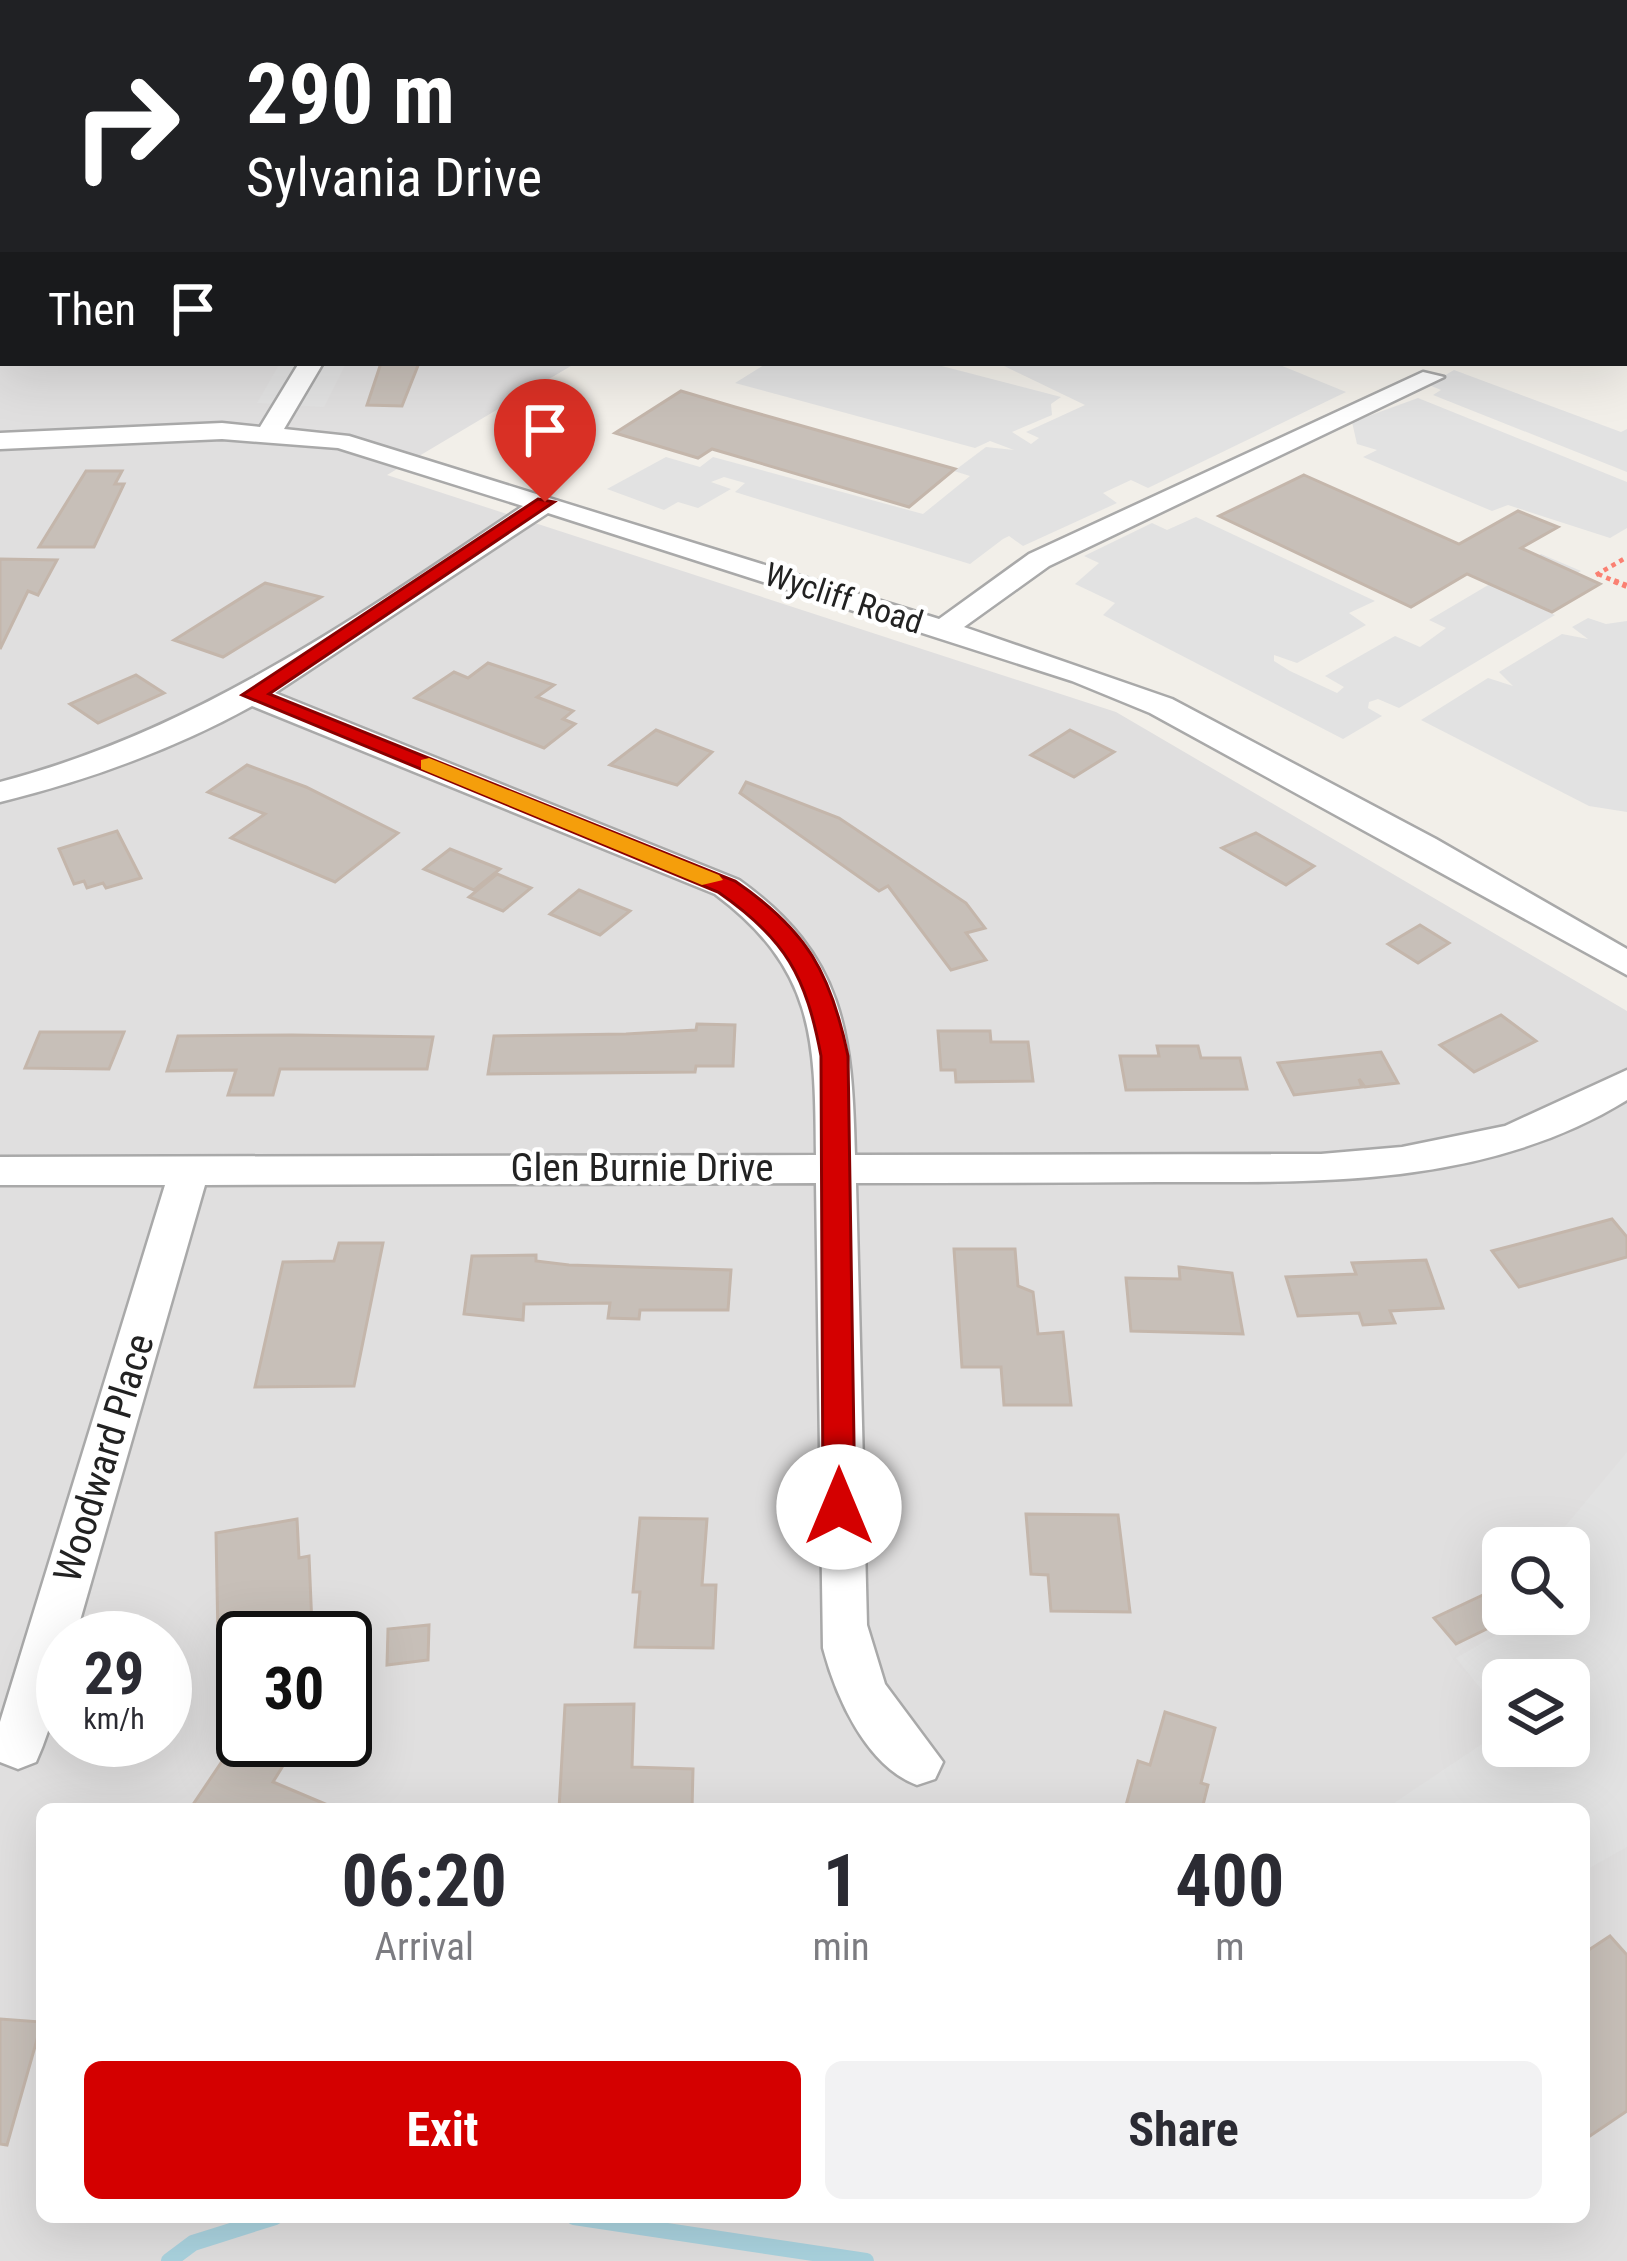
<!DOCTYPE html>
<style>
:root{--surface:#fff;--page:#f2f2f3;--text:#2b2b33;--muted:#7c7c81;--accent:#d40000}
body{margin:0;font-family:"Roboto Condensed",sans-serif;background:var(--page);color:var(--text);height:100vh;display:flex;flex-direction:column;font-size:45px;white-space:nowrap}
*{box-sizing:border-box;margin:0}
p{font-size:39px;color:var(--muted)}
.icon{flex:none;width:66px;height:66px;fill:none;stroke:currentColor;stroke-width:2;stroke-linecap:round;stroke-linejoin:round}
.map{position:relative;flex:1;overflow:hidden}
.side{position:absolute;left:36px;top:1803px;width:1554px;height:420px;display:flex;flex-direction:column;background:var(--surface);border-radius:18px;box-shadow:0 12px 48px #0002}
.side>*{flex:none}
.top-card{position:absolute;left:0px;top:0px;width:1629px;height:366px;box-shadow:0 12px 48px #0002;background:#202124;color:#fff;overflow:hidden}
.controls{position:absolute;left:1482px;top:1527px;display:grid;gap:24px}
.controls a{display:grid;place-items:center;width:108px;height:108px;border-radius:18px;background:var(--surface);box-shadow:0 12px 48px #0002;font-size:60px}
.speed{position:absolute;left:36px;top:1611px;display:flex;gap:24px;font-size:60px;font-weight:700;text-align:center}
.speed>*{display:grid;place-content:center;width:156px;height:156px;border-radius:50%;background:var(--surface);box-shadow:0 12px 48px #0002;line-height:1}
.speed small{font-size:30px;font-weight:400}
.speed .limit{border:6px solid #111;border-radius:18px;background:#fff;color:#111}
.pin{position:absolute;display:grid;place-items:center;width:102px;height:102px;color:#fff;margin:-123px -51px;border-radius:50% 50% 50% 0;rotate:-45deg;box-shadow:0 0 12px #0007}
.pin .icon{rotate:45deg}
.me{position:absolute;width:132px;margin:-66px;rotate:0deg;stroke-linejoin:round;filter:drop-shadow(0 0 9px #0008)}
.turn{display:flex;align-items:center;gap:42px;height:252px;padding:0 48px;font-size:54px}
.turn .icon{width:156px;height:156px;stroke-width:2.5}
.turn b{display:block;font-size:84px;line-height:102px}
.then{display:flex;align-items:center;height:114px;padding:0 48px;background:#0003;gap:24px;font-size:45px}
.eta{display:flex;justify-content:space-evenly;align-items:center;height:204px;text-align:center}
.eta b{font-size:72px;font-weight:700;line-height:84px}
.action{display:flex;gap:24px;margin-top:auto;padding:24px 48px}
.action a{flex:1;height:138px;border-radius:18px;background:var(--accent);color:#fff;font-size:48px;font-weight:700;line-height:138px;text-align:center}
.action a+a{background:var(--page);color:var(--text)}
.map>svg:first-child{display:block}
.residential{fill:#e0dfdf;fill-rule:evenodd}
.parking{fill:#e2e2e2}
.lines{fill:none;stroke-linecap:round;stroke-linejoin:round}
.stream-far1{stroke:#aad3df;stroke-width:6}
.stream{stroke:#aad3df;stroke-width:16}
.building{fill:#c7bfb8;stroke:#c4b6ab;stroke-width:3}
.minor-casing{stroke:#a9a9a9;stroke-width:5}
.highway-casing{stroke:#dc2a67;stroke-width:5}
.path-far2{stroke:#fa8072;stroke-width:3;stroke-dasharray:3 3;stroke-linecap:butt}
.path-far1{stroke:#fa8072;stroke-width:4.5;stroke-dasharray:4.5 4.5;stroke-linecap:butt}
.path{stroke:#fa8072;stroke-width:6;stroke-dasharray:4.5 4.5;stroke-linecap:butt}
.minor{fill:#fff;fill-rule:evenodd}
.highway{fill:#e892a2;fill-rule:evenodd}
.route{fill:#d40000;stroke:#8a0000;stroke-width:3}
.slow{fill:#f59e0b}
.labels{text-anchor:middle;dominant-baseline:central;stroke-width:9;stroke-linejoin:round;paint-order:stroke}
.far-street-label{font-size:33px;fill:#222;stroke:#fff}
.street-label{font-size:39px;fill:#222;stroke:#fff}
</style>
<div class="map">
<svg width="1627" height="2261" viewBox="0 0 1627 2261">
<rect width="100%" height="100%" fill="#f2efe9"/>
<g class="residential">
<path d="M602,0H1627V140L1626,3Z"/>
<path d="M0,319L3,363H576L387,475L1116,712L1627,1011V2261H0ZM1503,1548H1569V1614H1503ZM63,1638H165V1740H63ZM243,1638H345V1740H243ZM1503,1680H1569V1746H1503ZM42,1809H1584V2217H42Z"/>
</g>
<g class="parking">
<path d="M280,363H346L324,407L257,403Z"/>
<path d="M767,363H930L1061,397L1051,404L1052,415L1012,432L1031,444L1039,438L1026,432L1085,405L998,363H1275L1346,392L1148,488L1131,480L1103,493L1117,503L1023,546L1009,536L1003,539L970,564L735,492L745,483L724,477L711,482L731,489L698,508L678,502L664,510L607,489L666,457L700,467L713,457L923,514L970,476L954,471L986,447L1014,450L990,441L975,448L735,383Z"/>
<path d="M1454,370L1621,432L1627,429V472L1433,395L1441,390L1429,385Z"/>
<path d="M1418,398L1627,482V528L1610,538L1508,505L1492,511L1363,457L1377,450L1357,444L1352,422Z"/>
<path d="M1196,517L1375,601L1349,613L1366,625L1297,663L1274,655V661L1290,671L1337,693L1344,687L1325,676L1395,636L1420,647L1446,628L1429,620L1541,554L1581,571L1526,601L1555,615L1399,708L1378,699L1369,702L1368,708L1382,716L1343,739L1103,615L1115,603L1075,584L1099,563L1084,556L1152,523L1167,530Z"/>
<path d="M1588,618L1606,624L1627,621V812L1589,806L1421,720L1488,678L1513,686L1499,672L1562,634L1588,639L1572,627Z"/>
<path d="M1627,1452V1847L1584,1871V1809H1385L1503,1730V1746H1569V1680H1503V1716L1456,1658L1514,1625L1507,1614H1569V1548H1547Z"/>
</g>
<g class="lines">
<path class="stream-far1" d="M593,0L597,3"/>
<g class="stream">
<path d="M574,2217L866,2261"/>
<path d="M169,2261L193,2243L275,2217"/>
</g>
</g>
<g class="building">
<path d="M381,363H419L402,406L367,405Z"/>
<path d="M681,391L735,407L955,469L909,507L712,449L698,458L615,433Z"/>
<path d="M86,471H122L115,484H124L94,547H39Z"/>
<path d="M1304,475L1459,544L1518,511L1558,527L1521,548L1600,584L1552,612L1467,574L1411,607L1219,516Z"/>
<path d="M0,559L57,560L38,595L28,591L0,649Z"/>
<path d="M265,583L321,597L223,657L174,640Z"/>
<path d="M488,663L554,685L537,697L573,711L563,719L575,724L544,748L415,698L454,672L468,678Z"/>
<path d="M136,675L164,693L98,723L70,704Z"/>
<path d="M656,730L712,752L677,785L610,765Z"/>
<path d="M1070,730L1114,752L1074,777L1031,755Z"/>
<path d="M247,765L306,787L398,833L335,882L231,838L265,814L208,792Z"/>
<path d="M746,782L839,818L966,903L985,928L966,933L986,960L951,970L888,886L879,891L740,793Z"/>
<path d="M117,831L141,878L106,888L103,883L87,888L84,881L74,884L59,849Z"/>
<path d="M1256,833L1314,866L1286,885L1222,848Z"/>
<path d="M450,849L500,869L474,890L424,869Z"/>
<path d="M497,874L531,888L503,911L469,897Z"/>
<path d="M579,890L630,911L600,935L550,914Z"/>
<path d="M1420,925L1449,943L1418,963L1388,944Z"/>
<path d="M1501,1015L1536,1041L1474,1072L1440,1045Z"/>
<path d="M697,1024L735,1025L733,1066H696L695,1072L488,1074L494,1036L626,1034L696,1030Z"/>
<path d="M938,1031H990L991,1042H1028L1033,1081L956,1082L955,1070H941Z"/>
<path d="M40,1032H124L109,1069L25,1068Z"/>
<path d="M178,1036L292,1035L433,1037L427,1069H280L273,1095H228L236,1070L167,1071Z"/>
<path d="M1157,1046H1198L1201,1058H1240L1247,1089L1126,1090L1120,1056H1159Z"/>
<path d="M1381,1052L1398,1083L1365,1087L1359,1079L1362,1087L1294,1095L1278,1063Z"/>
<path d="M1612,1219L1627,1237V1257L1519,1287L1492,1251Z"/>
<path d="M339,1243H383L354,1386L255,1387L283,1262L334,1261Z"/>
<path d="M954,1249H1015L1018,1286L1033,1292L1038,1334L1063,1332L1071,1405H1004L1001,1367H962Z"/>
<path d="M536,1255V1261L569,1265L731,1270L728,1310H640L639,1319L608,1318L610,1303L524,1304L523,1320L464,1314L472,1256Z"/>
<path d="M1426,1260L1443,1308L1390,1311L1395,1323L1363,1325L1359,1313L1298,1316L1286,1277L1356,1274L1352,1263Z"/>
<path d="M1179,1267L1232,1273L1243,1334L1131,1331L1126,1278L1180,1279Z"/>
<path d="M1026,1514L1118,1515L1130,1612L1051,1611L1048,1575L1031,1574Z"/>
<path d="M640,1518L707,1519L702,1585H716L713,1648L635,1647L640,1592H633Z"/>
<path d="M297,1519L299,1558L309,1556L312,1626L297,1629L298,1638H218L216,1533Z"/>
<path d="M1485,1594L1507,1619L1456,1644L1434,1618Z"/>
<path d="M429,1625L428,1660L387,1665L388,1629Z"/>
<path d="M634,1704L632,1767L693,1769L692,1809H559L565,1705Z"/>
<path d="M1165,1712L1215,1728L1201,1783L1208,1785L1202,1809H1125L1138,1761L1150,1765Z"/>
<path d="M239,1736L289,1756L273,1782L337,1809H190Z"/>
<path d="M1610,1936L1627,1955V2111L1584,2140V1953Z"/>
<path d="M0,2019L42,2022L7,2145L0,2144Z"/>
</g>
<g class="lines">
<defs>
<g id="minor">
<path d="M1565,0H1581L1583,3H1565Z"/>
<rect x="1626" y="26" width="1" height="11"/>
<path d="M0,80L3,81V93L0,92Z"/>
<path d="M3,143V156L0,157V144Z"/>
<path d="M299,363H323L284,429L349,436L939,619L1029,554L1423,372L1444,377L1049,566L964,627L1172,699L1436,839L1627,949V975L1150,713L1072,681L548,513L275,693L739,880C845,956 852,1033 855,1155L1321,1154L1402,1147L1505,1126L1627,1070V1100C1484,1188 1318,1182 1157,1182C1057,1183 956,1183 856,1183L867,1625L885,1684L943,1762L935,1779L917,1785C866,1766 836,1697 823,1648L816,1183L205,1185L75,1638H63C63,1681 54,1722 36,1762L18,1769L0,1762V1722L165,1185H0V1157L816,1155C815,1039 815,969 715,894L252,706C172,750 89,780 0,802V782C196,731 357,617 523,506L338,448L222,439L0,449V433L222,423L260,427Z"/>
</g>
<g id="highway">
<path d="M65,0H100L102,3H67Z"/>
<path d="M148,0H183L185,3H150Z"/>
<rect x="1626" y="318" width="1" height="20"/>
</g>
</defs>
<use href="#minor" class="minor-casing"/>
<use href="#highway" class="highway-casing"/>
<path class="path-far2" d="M499,0L511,3"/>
<g class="path-far1">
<path d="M1598,574L1621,584"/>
<path d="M1596,575L1627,557"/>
</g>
<path class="path" d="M1614,581L1627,586"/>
<use href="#minor" class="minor"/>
<use href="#highway" class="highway"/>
</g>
<path class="route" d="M538,499L554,502L269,694L735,881C807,930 831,973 848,1056L855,1507L850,1516H827L823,1507L821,1056C806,976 786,939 718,892L242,695Z"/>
<path class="slow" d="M429,758L719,875L723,880L702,885L421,769V760Z"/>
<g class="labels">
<g class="far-street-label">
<text transform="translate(844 598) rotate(18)">Wycliff Road</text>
</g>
<g class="street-label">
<text x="642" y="1168">Glen Burnie Drive</text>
<text transform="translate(104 1458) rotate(-73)">Woodward Place</text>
</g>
</g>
</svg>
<div class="controls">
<a><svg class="icon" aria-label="search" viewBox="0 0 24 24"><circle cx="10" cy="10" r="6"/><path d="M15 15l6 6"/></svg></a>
<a><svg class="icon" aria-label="layers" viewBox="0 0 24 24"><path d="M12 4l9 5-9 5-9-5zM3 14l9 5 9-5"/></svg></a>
</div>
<div class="speed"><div>29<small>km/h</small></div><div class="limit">30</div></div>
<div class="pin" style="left:545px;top:502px;background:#d93025"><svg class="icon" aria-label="arrive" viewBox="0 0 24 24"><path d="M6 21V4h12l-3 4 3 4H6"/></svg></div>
<svg class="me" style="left:839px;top:1507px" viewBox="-20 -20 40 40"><circle r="19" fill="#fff"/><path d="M0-13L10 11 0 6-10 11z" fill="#d40000"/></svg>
<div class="top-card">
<div class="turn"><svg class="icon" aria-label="right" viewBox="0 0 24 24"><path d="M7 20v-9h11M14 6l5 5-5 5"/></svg><div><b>290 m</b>Sylvania Drive</div></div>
<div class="then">Then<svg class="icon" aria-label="arrive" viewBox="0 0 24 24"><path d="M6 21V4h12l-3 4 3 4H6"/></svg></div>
</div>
<section class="side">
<div class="eta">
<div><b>06:20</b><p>Arrival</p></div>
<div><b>1</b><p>min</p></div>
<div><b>400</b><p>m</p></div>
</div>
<div class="action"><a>Exit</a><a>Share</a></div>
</section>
</div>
